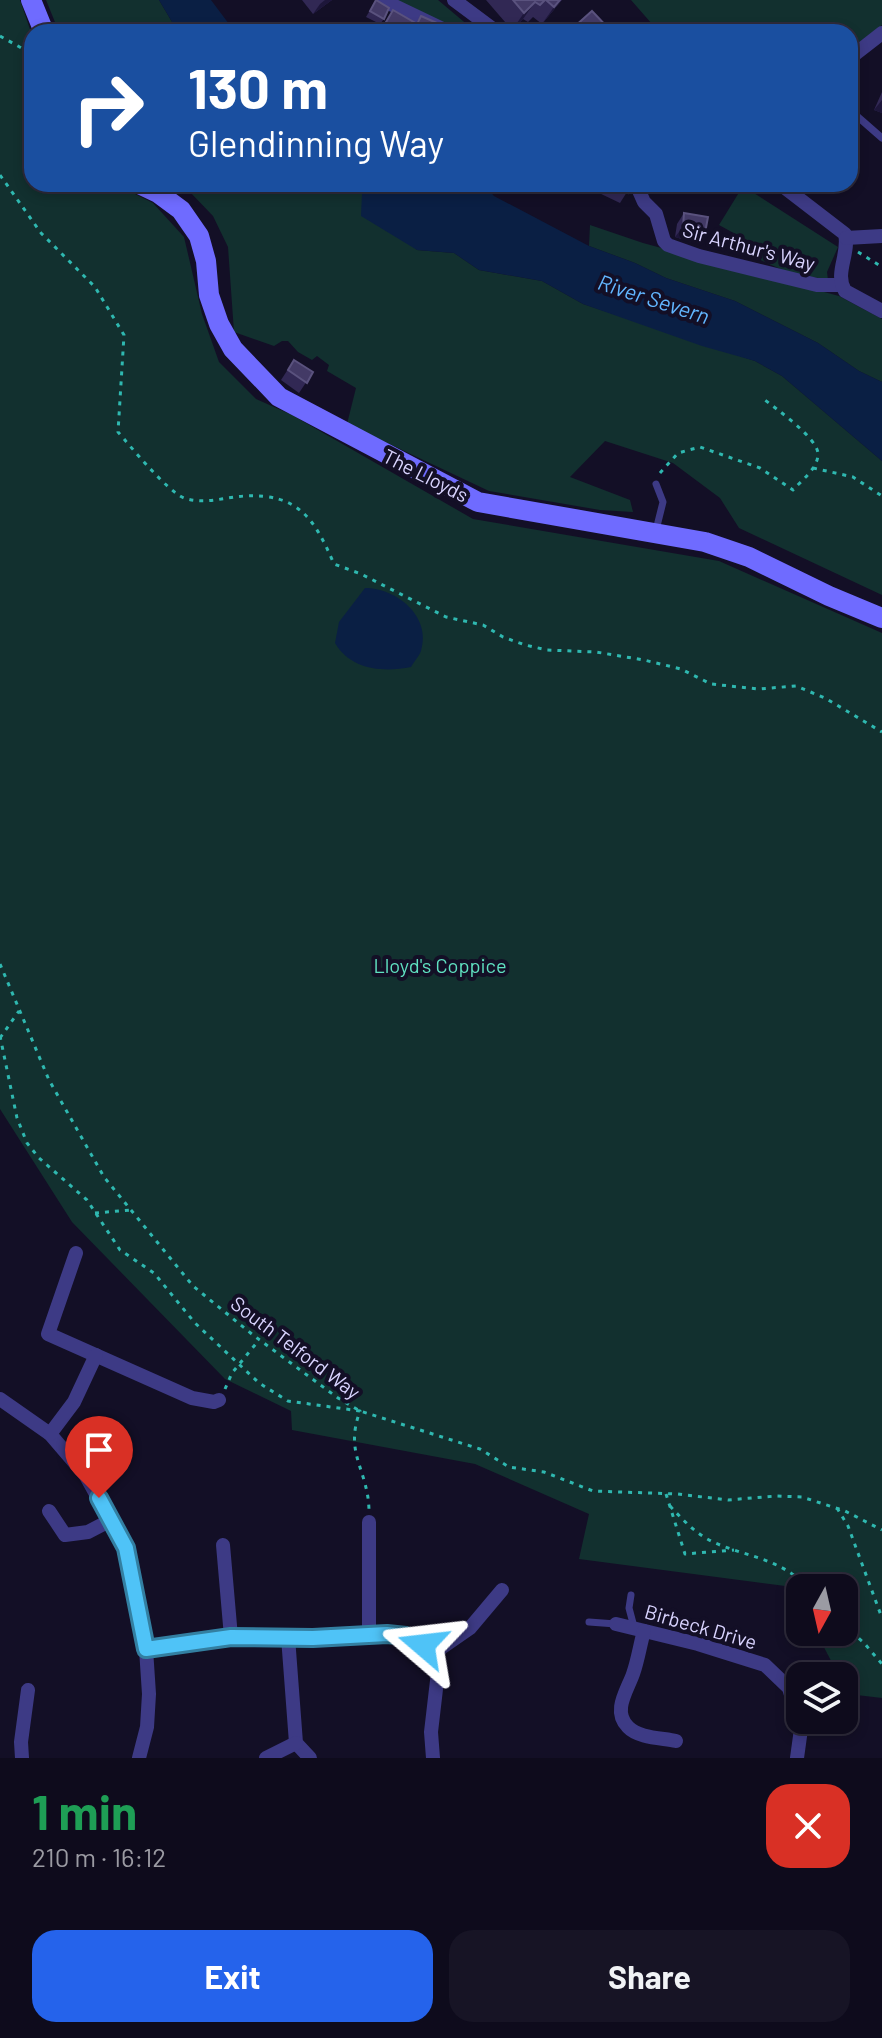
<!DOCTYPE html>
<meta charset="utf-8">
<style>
:root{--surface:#0e0b1c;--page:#171425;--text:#f1f3f6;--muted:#9b9ba3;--line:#2e2b3b;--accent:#2563eb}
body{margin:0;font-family:Barlow,sans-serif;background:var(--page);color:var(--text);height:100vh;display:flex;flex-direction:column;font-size:30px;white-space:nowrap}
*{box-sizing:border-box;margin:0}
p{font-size:26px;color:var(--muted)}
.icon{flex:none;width:44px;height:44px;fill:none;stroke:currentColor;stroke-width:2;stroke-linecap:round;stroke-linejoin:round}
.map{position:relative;height:1758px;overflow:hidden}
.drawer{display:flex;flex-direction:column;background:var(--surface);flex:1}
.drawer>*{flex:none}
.hud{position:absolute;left:24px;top:24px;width:834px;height:168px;border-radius:24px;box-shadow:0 4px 12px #0003,0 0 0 2px var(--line);background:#1a4fa0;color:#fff;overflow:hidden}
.needle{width:52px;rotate:188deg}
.tools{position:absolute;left:786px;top:1574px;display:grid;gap:16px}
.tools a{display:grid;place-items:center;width:72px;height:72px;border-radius:16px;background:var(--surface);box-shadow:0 4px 12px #0003,0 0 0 2px var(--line);font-size:40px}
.pin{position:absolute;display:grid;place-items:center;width:68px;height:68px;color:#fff;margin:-82px -34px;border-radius:50% 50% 50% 0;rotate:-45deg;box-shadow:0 0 8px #0007}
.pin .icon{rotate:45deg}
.me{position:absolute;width:88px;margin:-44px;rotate:287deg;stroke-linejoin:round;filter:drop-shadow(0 0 6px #0008)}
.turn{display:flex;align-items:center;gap:28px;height:168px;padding:0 32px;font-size:36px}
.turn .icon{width:104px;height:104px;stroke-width:2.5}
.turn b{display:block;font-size:56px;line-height:68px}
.round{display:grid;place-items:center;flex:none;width:84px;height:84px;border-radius:24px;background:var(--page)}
.headline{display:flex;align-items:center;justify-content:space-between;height:136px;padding:0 32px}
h1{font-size:48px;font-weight:700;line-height:60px;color:#1e9e55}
.primary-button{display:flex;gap:16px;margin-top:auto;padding:16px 32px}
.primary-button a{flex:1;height:92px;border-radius:24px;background:var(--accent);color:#fff;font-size:32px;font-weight:700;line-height:92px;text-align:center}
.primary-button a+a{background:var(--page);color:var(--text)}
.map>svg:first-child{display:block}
.green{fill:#12302f}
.water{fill:#0a1f44}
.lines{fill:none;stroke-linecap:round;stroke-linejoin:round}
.path{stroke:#2fb8b0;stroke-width:3;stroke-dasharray:4 6;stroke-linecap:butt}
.lane{stroke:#3d3a85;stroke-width:7}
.street{stroke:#3d3a85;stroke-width:14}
.secondary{stroke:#6f6bff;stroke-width:20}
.wall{fill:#312854}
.shaded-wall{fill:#1d163a}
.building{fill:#433a66;stroke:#5a527e;stroke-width:2}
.route-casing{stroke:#337fa1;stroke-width:20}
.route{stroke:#4fc3f7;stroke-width:14}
.labels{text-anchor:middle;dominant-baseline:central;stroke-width:8;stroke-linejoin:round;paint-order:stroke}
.street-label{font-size:20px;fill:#d9d4ff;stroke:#130f26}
.park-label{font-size:20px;fill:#5fe0c0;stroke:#130f26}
.water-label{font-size:22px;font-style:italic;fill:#62b6ff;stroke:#130f26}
</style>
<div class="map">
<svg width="882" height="1758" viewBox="0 0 882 1758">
<rect width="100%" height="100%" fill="#130f26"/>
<g class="green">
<path d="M0,0H20L32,35V184H115L153,203L184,237L202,314L219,362L256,399L292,415L473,519L719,561L882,633V1698L848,1694L844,1686V1676H839L816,1632H844V1588H800V1600L793,1587L579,1559L589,1514L475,1464L292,1430L291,1411L225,1379L72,1222L0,1109Z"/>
<path d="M46,0H159L178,32H59Z"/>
<path d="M394,0H438L476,32C447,32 419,13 394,0Z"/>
<path d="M631,0H882V25L850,49V32H659Z"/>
<path d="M190,184H358L362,193L417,250L454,253L479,270L542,281L583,304L755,361L782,376L882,461V595L739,528L720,498L673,463L605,441L570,477L630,500L633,512L600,510L489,491L347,424L356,388L327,371L329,365L317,356L312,360L298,352L288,341H282L274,346L234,332L228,247L213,216L190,192Z"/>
<path d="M743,186L838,247L827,272L828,280L787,272L756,258L759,247L719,225Z"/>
<path d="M590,225L643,243L839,296L882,319V382L859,371L818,343L735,301L666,278L635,263L589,246Z"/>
</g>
<g class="water">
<path d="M159,0H211L235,32H178Z"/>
<path d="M358,184H483L494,196L589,246L635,263L666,278L735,301L818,343L859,371L882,382V461L782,376L755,361L702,346L583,304L542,281L479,270L454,253L417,250L361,216L362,193Z"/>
<path d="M365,588C396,588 432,616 421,651C419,656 414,662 411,667C382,673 350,669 335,643L339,622Z"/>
</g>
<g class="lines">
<g class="path">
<path d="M0,36L32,54"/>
<path d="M0,175L41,233L95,287L124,335L118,432C131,447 167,491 184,498C204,505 225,497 245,496C299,493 315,520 334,564L361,574L446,617L483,625L503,637L525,645L547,650L596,652L644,660L681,669L711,684L758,689L796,686L825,698L882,732"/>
<path d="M858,252L882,267"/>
<path d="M813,468L853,477L882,496"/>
<path d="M660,473L678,453L700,447L760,468L793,490C802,480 818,468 818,454C818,438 775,408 761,397"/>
<path d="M0,964L49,1080L104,1177L193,1286L253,1335L338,1398L360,1411L480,1449L509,1467L544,1472L593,1491L678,1494L728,1500L776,1496L802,1497L845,1511L882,1530"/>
<path d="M0,1036L17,1118L27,1143L39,1158L87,1200L120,1250L154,1273L195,1323L259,1383L288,1401L360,1411C344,1454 368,1469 369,1510"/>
<path d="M0,1038L19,1011"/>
<path d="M95,1213L131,1210"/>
<path d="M225,1389L232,1373L259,1340"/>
<path d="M666,1494L685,1554L734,1550"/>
<path d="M670,1506C683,1520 696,1534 713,1542C746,1557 781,1558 808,1588"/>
<path d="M837,1508L848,1526L882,1618"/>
<path d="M844,1625L864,1643L882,1664"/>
</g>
<g class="lane">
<path d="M850,110L882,138"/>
<path d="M656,484L663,502L656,530"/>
<path d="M631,1595L629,1608L634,1627"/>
<path d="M589,1622L616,1624"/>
</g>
<g class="street">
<path d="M382,0L449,32"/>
<path d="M454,0L497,32"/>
<path d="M850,58L882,33"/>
<path d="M636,184L644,202L656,214L664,241L668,245L699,256L817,285H841"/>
<path d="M780,184L845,234C850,254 834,273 845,291L882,311"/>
<path d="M846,238L882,236"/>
<path d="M76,1253L48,1334L192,1398L214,1402L219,1400"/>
<path d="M0,1399L50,1434L86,1476L126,1548L146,1649L149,1694L147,1727L139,1758"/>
<path d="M50,1434L74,1402L96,1355"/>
<path d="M49,1511L65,1535L88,1532L111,1520"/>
<path d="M369,1522V1635"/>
<path d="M223,1545L231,1637"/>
<path d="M616,1624L698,1644L765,1665L789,1688L801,1729L797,1758"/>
<path d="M644,1631C640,1645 638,1660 633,1674C627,1691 612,1711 628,1727C638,1738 663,1738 676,1741"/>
<path d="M288,1637L296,1743L310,1758"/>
<path d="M146,1649L231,1637L313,1638L387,1634L406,1636L423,1645L431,1655L438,1672L431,1732L433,1758"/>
<path d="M431,1655L470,1628L502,1590"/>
<path d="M22,1758L21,1742L28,1690"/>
<path d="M266,1758L296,1743"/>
</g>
<g class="secondary">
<path d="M31,0L44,32"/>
<path d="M139,184L158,193L181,210L199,236L206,261L209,295L219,324L233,349L279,397L478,502L705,542L749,557L829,596L882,618"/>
</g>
</g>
<g class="wall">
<path d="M302,0H332L313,14Z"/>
<path d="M376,0L384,19L380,24L366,17Z"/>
<path d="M486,0H562L542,24L533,17L528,22L523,19L512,30Z"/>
<path d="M393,10L416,23L421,16L455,32H378Z"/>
<path d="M882,92V113L874,110Z"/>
<path d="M601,184H632L620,203L597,192Z"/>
<path d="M684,213L705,233L698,244L675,237L677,224Z"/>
<path d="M294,360L313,372L299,393L281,380Z"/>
</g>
<g class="shaded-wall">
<path d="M325,0H332L313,14L320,4Z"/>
<path d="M560,0H562L542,24L554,7Z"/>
<path d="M535,2L523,19L512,30L524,13Z"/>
<path d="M882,100V113L874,110Z"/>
<path d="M683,227L705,233L698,244L675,237Z"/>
</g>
<g class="building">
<path d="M376,0L389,8L384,19L370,11Z"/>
<path d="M513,0H545L540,5L535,2L524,13Z"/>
<path d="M546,0H560L554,7Z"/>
<path d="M393,10L424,28L422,32H398L385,24Z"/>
<path d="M592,11L612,32H579L574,27Z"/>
<path d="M421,16L455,31L421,32L424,28L417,24Z"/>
<path d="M609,184H632L628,193Z"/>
<path d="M684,213L708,217L705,233L683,227Z"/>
<path d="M294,360L313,372L307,383L288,370Z"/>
</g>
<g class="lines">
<defs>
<path id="route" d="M99,1498L126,1548L146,1649L231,1637L313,1638L387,1634L406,1636L423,1645"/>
</defs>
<use href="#route" class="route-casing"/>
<use href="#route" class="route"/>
</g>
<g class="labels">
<g class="street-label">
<text transform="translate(749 246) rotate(15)">Sir Arthur's Way</text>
<text transform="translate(426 475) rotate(27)">The Lloyds</text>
<text transform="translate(296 1347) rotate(37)">South Telford Way</text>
<text transform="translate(701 1626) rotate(16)">Birbeck Drive</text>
</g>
<g class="park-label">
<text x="440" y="965">Lloyd's Coppice</text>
</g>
<g class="water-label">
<text transform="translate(654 298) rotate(18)">River Severn</text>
</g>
</g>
</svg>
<div class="tools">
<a><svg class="needle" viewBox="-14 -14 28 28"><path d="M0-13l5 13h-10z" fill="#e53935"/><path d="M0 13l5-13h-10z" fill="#9b9ba3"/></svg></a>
<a><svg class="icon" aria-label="layers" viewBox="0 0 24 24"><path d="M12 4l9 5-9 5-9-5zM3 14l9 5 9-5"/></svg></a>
</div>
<div class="pin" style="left:99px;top:1498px;background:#d93025"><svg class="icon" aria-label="arrive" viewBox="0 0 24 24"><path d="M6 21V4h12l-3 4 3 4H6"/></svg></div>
<svg class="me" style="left:423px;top:1645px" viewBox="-20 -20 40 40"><path d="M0-17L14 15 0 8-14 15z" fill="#4fc3f7" stroke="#fff" stroke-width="4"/></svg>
<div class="hud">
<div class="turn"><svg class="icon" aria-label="right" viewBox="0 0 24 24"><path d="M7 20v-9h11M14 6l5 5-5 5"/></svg><div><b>130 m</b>Glendinning Way</div></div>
</div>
</div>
<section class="drawer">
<div class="headline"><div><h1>1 min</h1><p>210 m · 16:12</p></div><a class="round" style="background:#d93025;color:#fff"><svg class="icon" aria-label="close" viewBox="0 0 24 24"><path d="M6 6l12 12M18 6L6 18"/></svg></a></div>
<div class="primary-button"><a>Exit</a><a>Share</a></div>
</section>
